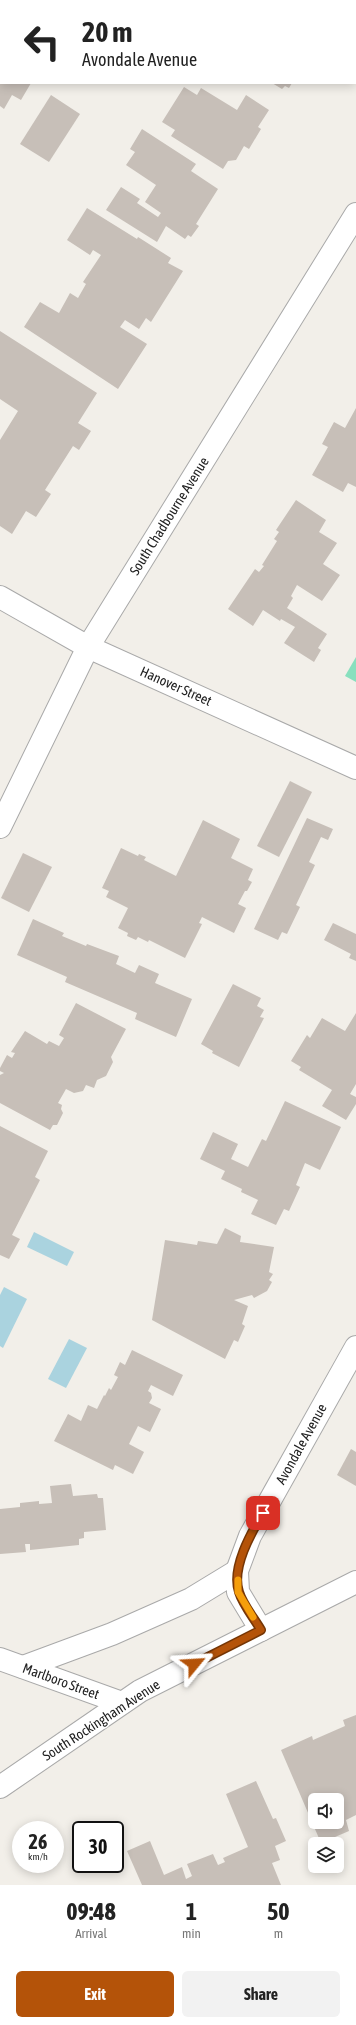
<!DOCTYPE html>
<style>
:root{--surface:#fff;--page:#f2f2f2;--text:#222;--muted:#767676;--accent:#b45309}
body{margin:0;font-family:"Asap Condensed",sans-serif;background:var(--page);color:var(--text);height:100vh;display:flex;flex-direction:column;font-size:15px;white-space:nowrap}
*{box-sizing:border-box;margin:0}
p{font-size:13px;color:var(--muted)}
.icon{flex:none;width:22px;height:22px;fill:none;stroke:currentColor;stroke-width:2;stroke-linecap:round;stroke-linejoin:round}
.map{position:relative;height:1885px;overflow:hidden}
.side{display:flex;flex-direction:column;background:var(--surface);flex:1}
.side>*{flex:none}
.top-card{position:absolute;left:0px;top:0px;width:356px;height:84px;box-shadow:0 2px 10px #0003;background:#fff;color:var(--text);overflow:hidden}
.buttons{position:absolute;left:308px;top:1793px;display:grid;gap:8px}
.buttons a{display:grid;place-items:center;width:36px;height:36px;border-radius:6px;background:var(--surface);box-shadow:0 2px 10px #0003;font-size:20px}
.speed{position:absolute;left:12px;top:1821px;display:flex;gap:8px;font-size:20px;font-weight:700;text-align:center}
.speed>*{display:grid;place-content:center;width:52px;height:52px;border-radius:50%;background:var(--surface);box-shadow:0 2px 10px #0003;line-height:1}
.speed small{font-size:10px;font-weight:400}
.speed .limit{border:2px solid #111;border-radius:6px;background:#fff;color:#111}
.pin{position:absolute;display:grid;place-items:center;width:34px;height:34px;color:#fff;margin:-17px;border-radius:8px;box-shadow:0 2px 6px #0006}
.me{position:absolute;width:44px;margin:-22px;rotate:63deg;stroke-linejoin:round;filter:drop-shadow(0 0 3px #0008)}
.turn{display:flex;align-items:center;gap:14px;height:84px;padding:0 16px;font-size:18px}
.turn .icon{width:52px;height:52px;stroke-width:2.5}
.turn b{display:block;font-size:28px;line-height:34px}
.eta{display:flex;justify-content:space-evenly;align-items:center;height:68px;text-align:center}
.eta b{font-size:24px;font-weight:700;line-height:28px}
.action{display:flex;gap:8px;margin-top:auto;padding:8px 16px}
.action a{flex:1;height:46px;border-radius:6px;background:var(--accent);color:#fff;font-size:16px;font-weight:700;line-height:46px;text-align:center}
.action a+a{background:var(--page);color:var(--text)}
.map>svg:first-child{display:block}
.pitch{fill:#88e0be}
.water{fill:#aad3df}
.building{fill:#c7bfb8;fill-rule:evenodd}
.lines{fill:none;stroke-linecap:round;stroke-linejoin:round}
.street-casing{stroke:#a9a9a9;stroke-width:24}
.street{stroke:#fff;stroke-width:22}
.route-casing{stroke:#753606;stroke-width:10}
.route{stroke:#b45309;stroke-width:7}
.slow{stroke:#f59e0b;stroke-width:7}
.labels{text-anchor:middle;dominant-baseline:central;stroke-width:3;stroke-linejoin:round;paint-order:stroke}
.street-label{font-size:14px;fill:#222;stroke:#fff}
</style>
<div class="map">
<svg width="356" height="1885" viewBox="0 0 356 1885">
<rect width="100%" height="100%" fill="#f2efe9"/>
<path class="pitch" d="M356,657V682L345,676Z"/>
<g class="water">
<path d="M34,1232L74,1252L67,1266L27,1247Z"/>
<path d="M4,1287L27,1299L3,1348L0,1346V1295Z"/>
<path d="M69,1339L87,1348L66,1388L48,1379Z"/>
</g>
<g class="building">
<path d="M0,83H31L21,100L12,95L4,109L0,106Z"/>
<path d="M272,83H292L289,88L285,86L282,89Z"/>
<path d="M184,87L197,95L201,88L237,110L246,95L269,110L258,127L261,129L249,149L244,146L236,160L228,161L223,169L171,136L175,130L162,122Z"/>
<path d="M51,95L80,114L49,162L20,144Z"/>
<path d="M142,129L196,164L191,171L218,189L196,224L199,226L191,237L188,235L185,239L166,226L157,242L106,210L121,187L140,199L137,203L158,217L161,213L145,202L156,185L126,165L135,152L130,149Z"/>
<path d="M87,208L137,239L138,237L171,258L168,263L183,271L151,322L146,318L139,329L125,320L120,327L147,344L118,389L24,327L40,302L59,313L70,293L78,298L86,284L83,282L101,255L93,250L90,255L67,240Z"/>
<path d="M0,331L97,393L78,423L91,431L79,450L73,446L45,490L51,494L36,517L26,511L12,534L0,526V440L18,411L0,399Z"/>
<path d="M356,408V487L348,483L343,492L312,475L328,447L322,444L334,422L345,428Z"/>
<path d="M296,500L326,520L319,532L337,543L323,564L340,575L322,601L297,585L291,596L293,598L287,608L327,634L318,648L321,650L314,662L284,643L295,627L281,619L280,621L263,610L253,626L228,609L255,569L259,572L264,566L262,565L277,541L274,539L279,532L276,530Z"/>
<path d="M290,781L312,792L279,857L257,846Z"/>
<path d="M307,818L333,829L328,840L321,837L309,862L315,865L296,905L300,907L287,934L282,932L278,940L254,929Z"/>
<path d="M203,820L240,839L231,858L253,869L248,880L252,882L247,891H245L238,904L246,908L234,933L202,917L199,923L202,924L185,958L149,940L148,942L138,937L136,940L127,936L128,933L118,928L128,908L106,897L109,891L102,888L121,848L138,856L139,854L146,857L144,860L176,876Z"/>
<path d="M23,853L52,867L29,912L1,898Z"/>
<path d="M33,919L64,933L62,936L86,946L87,944L119,956L116,964L135,973L139,965L159,974L155,983L192,999L176,1037L135,1019L137,1013L65,982L67,977L17,955Z"/>
<path d="M333,923L356,934V961L349,958L351,954L324,940Z"/>
<path d="M233,984L261,998L257,1006L264,1010L260,1017L264,1018L239,1067L212,1053L213,1051L201,1044Z"/>
<path d="M76,1003L126,1029L111,1057L113,1062L106,1076L97,1080L94,1088L86,1085L83,1091L74,1093L66,1089L58,1103L62,1105L61,1109L63,1113L57,1125H53L50,1130L0,1103V1075L4,1073L0,1071V1068L7,1055L12,1058L15,1053L11,1052L25,1031L47,1044L49,1041L59,1046L64,1038L59,1035Z"/>
<path d="M356,1013V1084L350,1094L356,1097V1104L346,1120L322,1106L332,1090L299,1070L301,1067L291,1061L307,1035L310,1038L322,1018L345,1031Z"/>
<path d="M285,1101L341,1127L320,1170L305,1163L296,1185L300,1187L289,1211L284,1209L276,1225L251,1214L258,1200L241,1192L242,1189L221,1179L225,1171L200,1159L213,1132L238,1144L231,1159L248,1167L262,1139L266,1141Z"/>
<path d="M0,1126L48,1151L35,1177L40,1180L12,1235L20,1239L9,1259L0,1255Z"/>
<path d="M225,1228L241,1236L240,1242L274,1247L269,1272L273,1274L269,1280L272,1282L267,1291L254,1298L252,1295L234,1300L248,1306L242,1324L245,1326L238,1342L234,1340L225,1359L152,1320L165,1240L197,1245L198,1241L217,1244Z"/>
<path d="M132,1350L183,1375L173,1396L151,1385L148,1391L151,1393L152,1398L149,1403L161,1409L150,1432L138,1426L129,1444L144,1452L133,1474L115,1465L113,1470L54,1441L68,1414L81,1421L88,1405L97,1409L104,1395L105,1396L109,1388L111,1390L118,1377L114,1375L120,1362L125,1365Z"/>
<path d="M351,1449L356,1452V1486L337,1475Z"/>
<path d="M71,1484L73,1496L97,1494L98,1498H103L106,1530L84,1532V1538L79,1539V1545L30,1550V1544H25L26,1552L0,1554V1509L20,1507V1503L39,1501V1504L52,1503L50,1486Z"/>
<path d="M356,1715V1815L346,1820L349,1831L321,1843L281,1750L312,1736L313,1740L345,1726L343,1720ZM315,1800H337V1822H315Z"/>
<path d="M256,1781L273,1819L276,1818L286,1841L275,1846L280,1860L272,1863L281,1885H142L127,1851L150,1841L164,1875L182,1867L186,1879L192,1876L187,1864L213,1854L218,1865L225,1862L223,1858L248,1847L226,1794Z"/>
</g>
<g class="lines">
<defs>
<g id="street">
<path d="M0,597L88,647L356,768"/>
<path d="M0,827L88,647L356,214"/>
<path d="M261,1630L238,1592L237,1571L250,1536L356,1347"/>
<path d="M0,1659L122,1703"/>
<path d="M23,1667L112,1634L191,1599L237,1571"/>
<path d="M0,1787L140,1691L356,1582"/>
</g>
</defs>
<use href="#street" class="street-casing"/>
<use href="#street" class="street"/>
</g>
<g class="lines">
<defs>
<path id="route" d="M194,1664L261,1630C254,1618 243,1605 239,1592C231,1568 251,1533 263,1513"/>
</defs>
<use href="#route" class="route-casing"/>
<use href="#route" class="route"/>
<path class="slow" d="M238,1580V1592L253,1617"/>
</g>
<g class="labels">
<g class="street-label">
<text transform="translate(169 516) rotate(-58)">South Chadbourne Avenue</text>
<text transform="translate(176 686) rotate(24)">Hanover Street</text>
<text transform="translate(301 1444) rotate(-61)">Avondale Avenue</text>
<text transform="translate(61 1681) rotate(20)">Marlboro Street</text>
<text transform="translate(101 1720) rotate(-33)">South Rockingham Avenue</text>
</g>
</g>
</svg>
<div class="buttons">
<a><svg class="icon" aria-label="sound" viewBox="0 0 24 24"><path d="M4 9h4l5-4v14l-5-4H4zM17 9q2 3 0 6"/></svg></a>
<a><svg class="icon" aria-label="layers" viewBox="0 0 24 24"><path d="M12 4l9 5-9 5-9-5zM3 14l9 5 9-5"/></svg></a>
</div>
<div class="speed"><div>26<small>km/h</small></div><div class="limit">30</div></div>
<div class="pin" style="left:263px;top:1513px;background:#d93025"><svg class="icon" aria-label="arrive" viewBox="0 0 24 24"><path d="M6 21V4h12l-3 4 3 4H6"/></svg></div>
<svg class="me" style="left:194px;top:1664px" viewBox="-20 -20 40 40"><path d="M0-17L14 15 0 8-14 15z" fill="#b45309" stroke="#fff" stroke-width="4"/></svg>
<div class="top-card">
<div class="turn"><svg class="icon" aria-label="left" viewBox="0 0 24 24"><path d="M17 20v-9H6M10 6l-5 5 5 5"/></svg><div><b>20 m</b>Avondale Avenue</div></div>
</div>
</div>
<section class="side">
<div class="eta">
<div><b>09:48</b><p>Arrival</p></div>
<div><b>1</b><p>min</p></div>
<div><b>50</b><p>m</p></div>
</div>
<div class="action"><a>Exit</a><a>Share</a></div>
</section>
